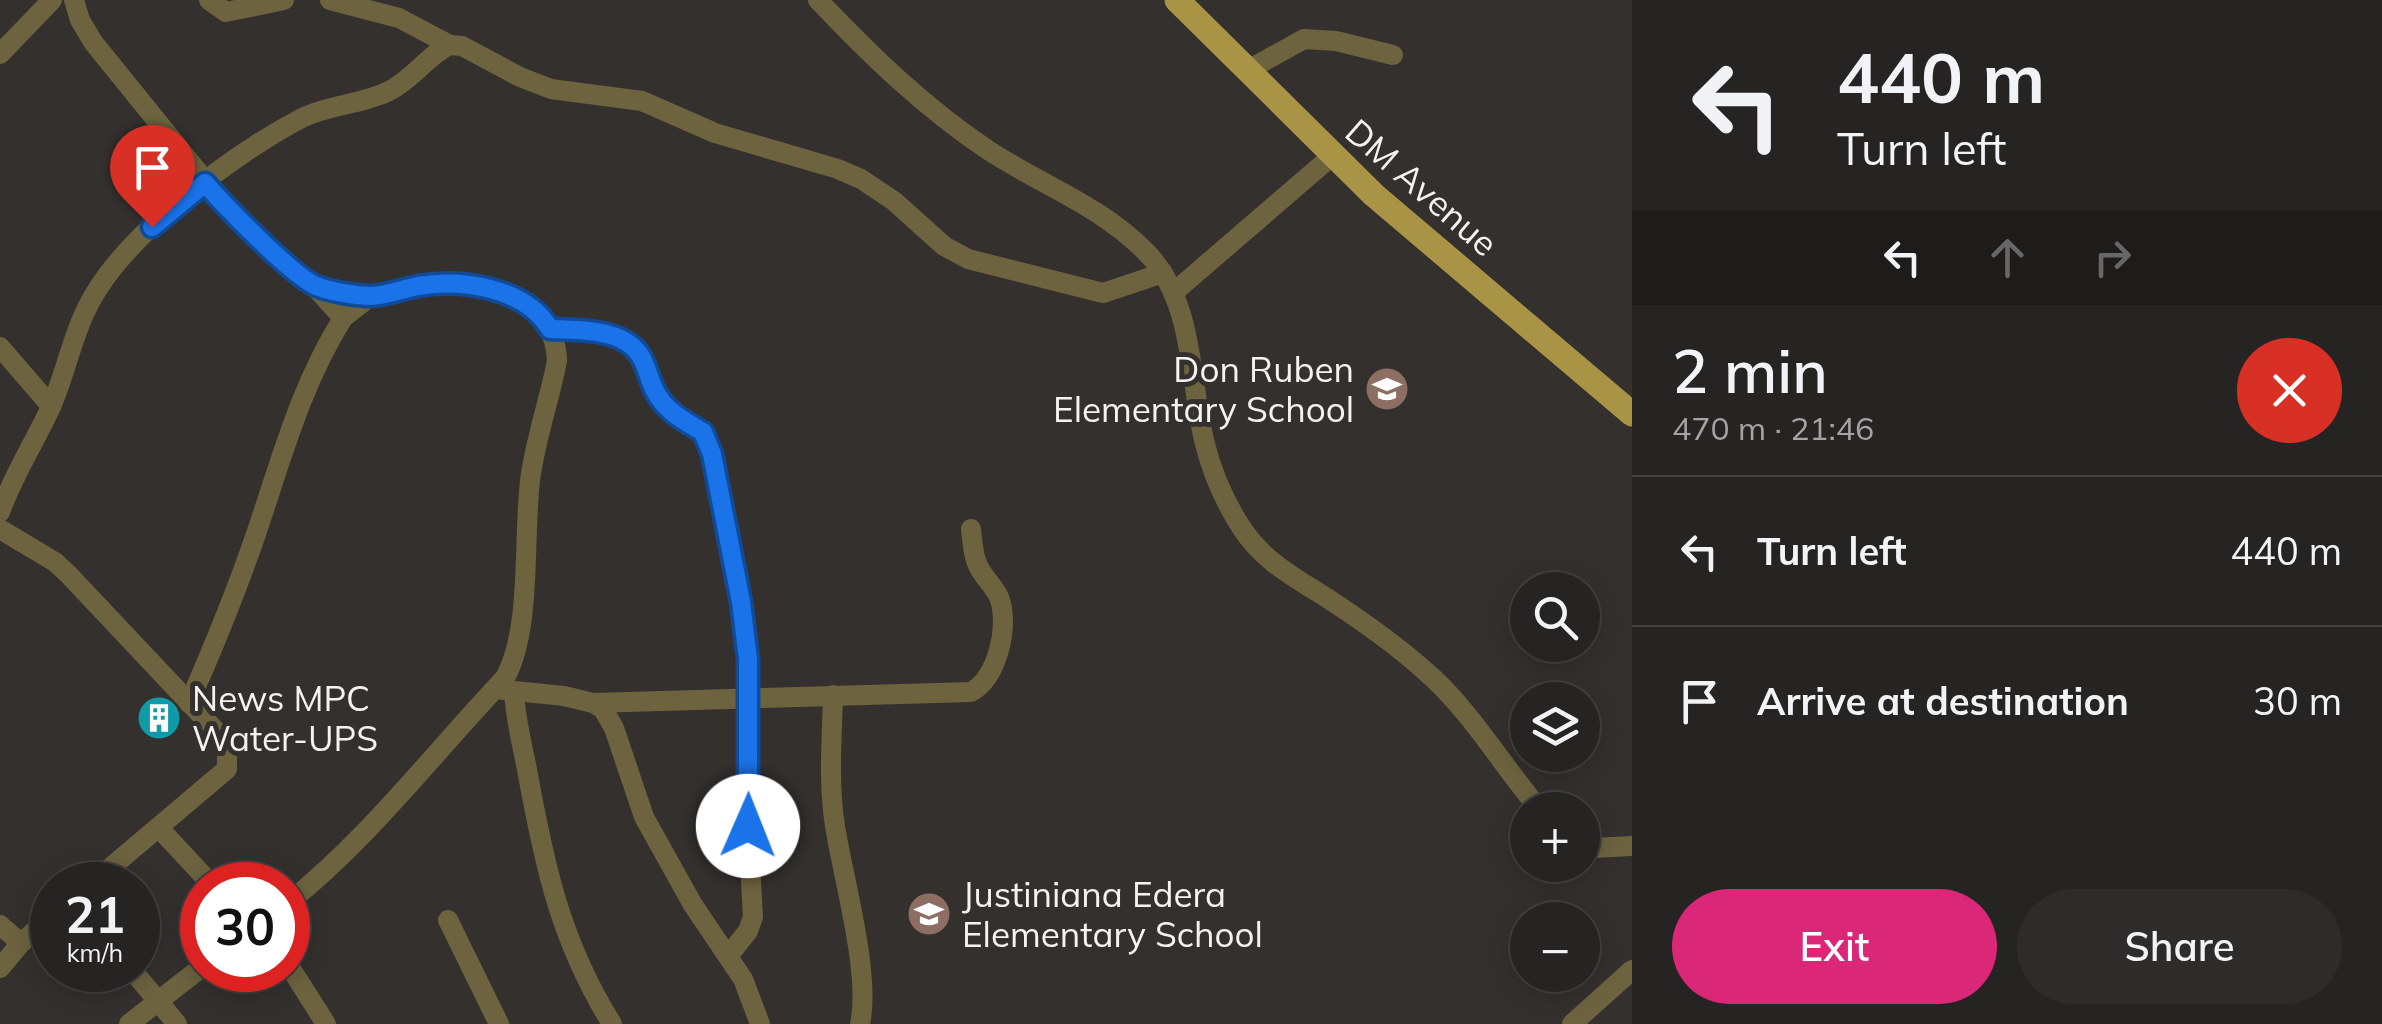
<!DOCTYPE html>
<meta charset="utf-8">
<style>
:root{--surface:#262422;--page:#2e2c2a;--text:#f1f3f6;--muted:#a4a4a5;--line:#424140;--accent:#db2777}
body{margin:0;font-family:Mulish,sans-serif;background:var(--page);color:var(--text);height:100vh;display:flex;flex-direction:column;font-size:38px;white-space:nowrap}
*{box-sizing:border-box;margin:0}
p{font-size:32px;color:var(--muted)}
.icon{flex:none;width:55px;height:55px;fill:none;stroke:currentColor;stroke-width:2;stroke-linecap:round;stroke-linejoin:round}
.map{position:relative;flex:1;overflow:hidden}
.panel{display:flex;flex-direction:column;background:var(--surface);width:750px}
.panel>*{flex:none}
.top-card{background:#262422;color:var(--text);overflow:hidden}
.buttons{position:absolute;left:1510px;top:572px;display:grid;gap:20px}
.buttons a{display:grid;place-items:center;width:90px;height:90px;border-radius:50%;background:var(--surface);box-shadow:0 5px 25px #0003,0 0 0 2px var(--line);font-size:50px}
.speed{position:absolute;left:30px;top:862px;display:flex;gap:20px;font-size:50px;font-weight:700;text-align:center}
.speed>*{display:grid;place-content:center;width:130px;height:130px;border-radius:50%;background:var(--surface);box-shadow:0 5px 25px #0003,0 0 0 2px var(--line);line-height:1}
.speed small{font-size:25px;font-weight:400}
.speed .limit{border:15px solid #d22;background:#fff;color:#111}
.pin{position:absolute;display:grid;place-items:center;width:85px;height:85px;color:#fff;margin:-102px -42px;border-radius:50% 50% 50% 0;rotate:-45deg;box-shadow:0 0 10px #0007}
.pin .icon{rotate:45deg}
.me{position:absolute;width:110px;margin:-55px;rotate:1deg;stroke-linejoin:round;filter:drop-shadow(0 0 8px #0008)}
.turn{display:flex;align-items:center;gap:35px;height:210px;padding:0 40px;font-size:45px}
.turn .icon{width:130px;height:130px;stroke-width:2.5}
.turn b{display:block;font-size:70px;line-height:85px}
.lanes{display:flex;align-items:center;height:95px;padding:0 40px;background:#0003;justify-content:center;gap:50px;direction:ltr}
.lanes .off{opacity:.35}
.round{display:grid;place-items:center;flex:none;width:105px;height:105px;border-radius:52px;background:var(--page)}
.summary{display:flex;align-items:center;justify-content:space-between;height:170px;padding:0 40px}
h1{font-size:60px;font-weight:600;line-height:75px}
.action{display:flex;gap:20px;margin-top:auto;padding:20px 40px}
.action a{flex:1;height:115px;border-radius:60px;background:var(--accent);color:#fff;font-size:40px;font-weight:600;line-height:115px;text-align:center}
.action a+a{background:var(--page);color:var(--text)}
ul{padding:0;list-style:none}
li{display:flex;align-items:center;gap:30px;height:150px;padding:0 40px;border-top:2px solid var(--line)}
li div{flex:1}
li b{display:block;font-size:38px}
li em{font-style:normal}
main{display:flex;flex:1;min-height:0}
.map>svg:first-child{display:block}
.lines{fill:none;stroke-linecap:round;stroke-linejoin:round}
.minor{stroke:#6d633f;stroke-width:20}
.major{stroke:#a99344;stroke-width:25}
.route-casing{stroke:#114b97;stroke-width:25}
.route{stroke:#1a73e8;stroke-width:18}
.labels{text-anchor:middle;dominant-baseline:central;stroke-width:10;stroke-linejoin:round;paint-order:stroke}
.street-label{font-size:35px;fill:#f5f3f2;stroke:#33302e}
.poi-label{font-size:35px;fill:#f5f3f2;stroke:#33302e;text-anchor:start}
</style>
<main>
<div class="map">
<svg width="1632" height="1024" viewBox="0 0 1632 1024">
<rect width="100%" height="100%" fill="#33302e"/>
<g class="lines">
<g class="minor">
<path d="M74,0L80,20L93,42L233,215L315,287L343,318L371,296"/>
<path d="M209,0L226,12L284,0"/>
<path d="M330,0L399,18L450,45"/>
<path d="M818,0C870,55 925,108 988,150C1041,185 1100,205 1146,252C1195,301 1189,381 1205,444C1212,472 1225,502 1241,527C1265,564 1298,579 1333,602C1365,623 1396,645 1424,670C1470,709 1501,764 1540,810"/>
<path d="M0,54L52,0"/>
<path d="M1248,70L1304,39L1336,41L1393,55"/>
<path d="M1173,293L1332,156"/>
<path d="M549,329C578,330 626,328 643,357C651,370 651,387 661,400C674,418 697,422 708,439L741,602L748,659V826L753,917L748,931L729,955"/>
<path d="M0,347L51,406"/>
<path d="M0,512C13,476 34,443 50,409C65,376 71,340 87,308C121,237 233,154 302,118C330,104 361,105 389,91C413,79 429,54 450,45L462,46L520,77L551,89L642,101L715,133L838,169L861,179L894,201L944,246L968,259L1103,293L1163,273"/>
<path d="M0,529L55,562L68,574L217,732L227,752V769L90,885"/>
<path d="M495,689L564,696L593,703L603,709L614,728L644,817L693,905L743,979L760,1024"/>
<path d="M514,691C515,719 523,747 528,775C545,868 561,942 612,1024"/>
<path d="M833,695C832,738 828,783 835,826C843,878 871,974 860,1024"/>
<path d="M189,703C214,646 237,590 257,531C282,457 301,385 343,318"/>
<path d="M593,703L971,692C997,678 1009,628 1000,600C997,590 989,583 983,574C973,561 973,545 971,529"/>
<path d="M159,828L212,885"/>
<path d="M1582,843L1593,848L1632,846"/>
<path d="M288,903C370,837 433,754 505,678C532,629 523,538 530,481C535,440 549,402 557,361C556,300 488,282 436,284C416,285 396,293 376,295C357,297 334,289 315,287"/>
<path d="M448,920L499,1024"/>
<path d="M0,925L21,943"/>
<path d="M288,964L326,1024"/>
<path d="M0,968L21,943L52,916"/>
<path d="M132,970L177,1024"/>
<path d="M129,1024L202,967"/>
<path d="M1572,1024L1632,970"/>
</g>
<path class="major" d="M1177,0L1374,195L1632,414"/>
</g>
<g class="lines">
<defs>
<path id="route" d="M152,227L205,183C223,204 297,281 319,287C333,292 357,296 372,296C387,295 403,289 418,286C462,279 525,287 550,329C573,330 608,329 628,343C646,355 646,373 655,391C665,411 684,421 703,432L712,454L741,602L748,659V826"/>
</defs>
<use href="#route" class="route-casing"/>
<use href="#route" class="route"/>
</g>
<defs>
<symbol id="school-disc" viewBox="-11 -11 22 22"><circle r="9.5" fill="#8d6e63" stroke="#33302e"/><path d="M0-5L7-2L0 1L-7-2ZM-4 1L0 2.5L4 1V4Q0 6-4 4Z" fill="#fff"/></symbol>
<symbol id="building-disc" viewBox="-11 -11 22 22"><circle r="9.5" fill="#0f9aa8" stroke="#33302e"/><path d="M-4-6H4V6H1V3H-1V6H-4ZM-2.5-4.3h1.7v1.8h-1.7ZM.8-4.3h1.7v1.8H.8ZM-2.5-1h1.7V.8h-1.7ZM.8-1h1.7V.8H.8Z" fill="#fff"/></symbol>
</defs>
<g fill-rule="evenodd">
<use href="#school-disc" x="1362" y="364" width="50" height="50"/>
<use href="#building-disc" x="134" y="693" width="50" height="50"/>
<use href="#school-disc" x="904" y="889" width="50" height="50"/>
</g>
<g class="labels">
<g class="street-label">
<text transform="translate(1422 187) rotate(41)">DM Avenue</text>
</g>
<g class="poi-label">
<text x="1354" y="369" text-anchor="end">Don Ruben<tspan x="1354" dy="40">Elementary School</tspan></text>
<text x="192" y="698">News MPC<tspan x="192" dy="40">Water-UPS</tspan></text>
<text x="962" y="894">Justiniana Edera<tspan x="962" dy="40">Elementary School</tspan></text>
</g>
</g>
</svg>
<div class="buttons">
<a><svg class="icon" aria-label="search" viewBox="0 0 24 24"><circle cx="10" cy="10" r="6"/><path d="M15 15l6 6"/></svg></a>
<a><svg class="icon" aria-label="layers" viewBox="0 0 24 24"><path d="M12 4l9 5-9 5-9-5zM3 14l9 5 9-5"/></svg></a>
<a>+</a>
<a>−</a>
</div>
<div class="speed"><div>21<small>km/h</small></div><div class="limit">30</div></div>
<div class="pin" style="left:152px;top:227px;background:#d93025"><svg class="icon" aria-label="arrive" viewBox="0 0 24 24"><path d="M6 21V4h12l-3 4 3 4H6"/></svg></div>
<svg class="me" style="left:748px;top:826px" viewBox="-20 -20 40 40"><circle r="19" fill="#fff"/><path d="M0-13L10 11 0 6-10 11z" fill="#1a73e8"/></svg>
</div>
<section class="panel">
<div class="top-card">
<div class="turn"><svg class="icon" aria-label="left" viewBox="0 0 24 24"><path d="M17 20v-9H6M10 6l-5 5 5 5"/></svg><div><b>440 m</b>Turn left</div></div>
<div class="lanes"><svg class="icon" aria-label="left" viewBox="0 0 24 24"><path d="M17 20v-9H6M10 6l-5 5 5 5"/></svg><svg class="icon off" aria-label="ahead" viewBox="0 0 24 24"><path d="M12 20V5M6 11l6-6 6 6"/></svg><svg class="icon off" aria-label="right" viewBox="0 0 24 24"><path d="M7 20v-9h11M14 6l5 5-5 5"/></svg></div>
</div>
<div class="summary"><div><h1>2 min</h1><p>470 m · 21:46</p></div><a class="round" style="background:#d93025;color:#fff"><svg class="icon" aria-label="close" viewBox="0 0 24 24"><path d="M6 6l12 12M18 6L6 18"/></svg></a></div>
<ul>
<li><svg class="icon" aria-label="left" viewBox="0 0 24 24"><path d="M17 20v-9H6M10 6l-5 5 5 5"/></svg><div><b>Turn left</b></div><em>440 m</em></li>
<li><svg class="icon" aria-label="arrive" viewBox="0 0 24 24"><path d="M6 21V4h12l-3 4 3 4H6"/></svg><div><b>Arrive at destination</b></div><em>30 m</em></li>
</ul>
<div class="action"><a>Exit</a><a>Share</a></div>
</section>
</main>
